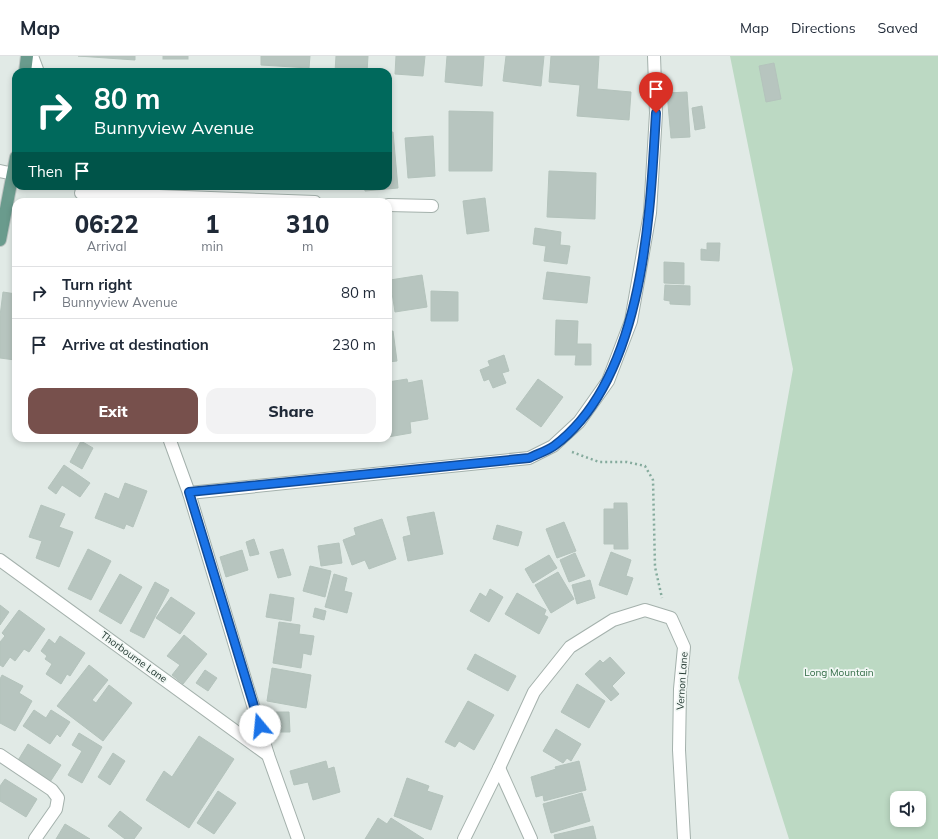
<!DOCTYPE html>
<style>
:root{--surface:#fff;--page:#f2f2f3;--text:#1f2937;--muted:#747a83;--line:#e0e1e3;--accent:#77504c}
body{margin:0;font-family:Mulish,sans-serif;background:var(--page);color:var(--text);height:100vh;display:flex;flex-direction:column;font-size:15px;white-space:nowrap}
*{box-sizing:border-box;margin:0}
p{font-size:13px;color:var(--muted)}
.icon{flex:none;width:22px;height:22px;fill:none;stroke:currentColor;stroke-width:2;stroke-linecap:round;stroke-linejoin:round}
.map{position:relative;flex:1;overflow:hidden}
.panel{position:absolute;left:12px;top:142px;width:380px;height:244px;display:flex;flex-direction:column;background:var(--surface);border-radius:12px;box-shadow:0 2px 6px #0003}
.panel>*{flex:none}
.guide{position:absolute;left:12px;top:12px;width:380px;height:122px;border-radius:12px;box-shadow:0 2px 6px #0003;background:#00695c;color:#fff;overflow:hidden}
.tools{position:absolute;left:890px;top:735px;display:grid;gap:8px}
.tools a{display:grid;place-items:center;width:36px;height:36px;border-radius:8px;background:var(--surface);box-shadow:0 2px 6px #0003;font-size:20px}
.pin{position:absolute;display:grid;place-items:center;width:34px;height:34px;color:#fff;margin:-41px -17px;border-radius:50% 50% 50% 0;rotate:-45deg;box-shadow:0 0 4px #0007}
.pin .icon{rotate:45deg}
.me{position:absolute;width:44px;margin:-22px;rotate:343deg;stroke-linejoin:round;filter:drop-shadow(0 0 3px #0008)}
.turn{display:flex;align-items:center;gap:14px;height:84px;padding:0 16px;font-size:18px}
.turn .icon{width:52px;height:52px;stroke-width:2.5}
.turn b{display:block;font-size:28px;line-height:34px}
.then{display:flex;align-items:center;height:38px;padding:0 16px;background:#0003;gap:8px;font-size:15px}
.eta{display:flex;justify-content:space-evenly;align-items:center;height:68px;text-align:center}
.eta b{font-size:24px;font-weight:800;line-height:28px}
.primary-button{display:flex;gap:8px;margin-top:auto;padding:8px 16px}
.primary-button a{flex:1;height:46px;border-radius:12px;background:var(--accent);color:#fff;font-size:16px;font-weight:800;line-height:46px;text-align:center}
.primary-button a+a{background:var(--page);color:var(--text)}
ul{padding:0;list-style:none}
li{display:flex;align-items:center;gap:12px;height:52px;padding:0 16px;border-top:1px solid var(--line)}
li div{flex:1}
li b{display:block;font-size:15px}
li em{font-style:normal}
header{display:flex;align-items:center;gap:24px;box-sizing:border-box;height:56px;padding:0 20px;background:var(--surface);border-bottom:1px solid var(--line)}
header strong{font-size:19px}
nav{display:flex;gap:22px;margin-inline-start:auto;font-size:14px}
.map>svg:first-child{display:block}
.green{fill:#bcd9c3;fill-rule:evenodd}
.building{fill:#b7c5bf;stroke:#b4c3bc}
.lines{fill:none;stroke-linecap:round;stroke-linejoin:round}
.minor-casing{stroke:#a4b1ac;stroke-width:14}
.major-casing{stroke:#bdc4c2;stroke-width:14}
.path{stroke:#85ab9d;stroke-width:2.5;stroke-dasharray:2 3;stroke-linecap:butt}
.minor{stroke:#fff;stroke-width:12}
.major{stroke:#6a9b8d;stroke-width:12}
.route-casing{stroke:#114b97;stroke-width:10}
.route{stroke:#1a73e8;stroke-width:7}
.labels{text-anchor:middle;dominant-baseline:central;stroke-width:3.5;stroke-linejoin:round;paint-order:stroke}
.street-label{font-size:10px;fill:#233932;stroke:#f1f7f4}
.park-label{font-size:10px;fill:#326c46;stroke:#f1f7f4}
</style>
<header>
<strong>Map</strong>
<nav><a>Map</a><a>Directions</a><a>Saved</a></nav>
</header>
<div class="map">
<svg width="938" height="783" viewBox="0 0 938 783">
<rect width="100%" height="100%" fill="#e1eae6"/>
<path class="green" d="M730,0H938V783H789L738,622L793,313ZM897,742H919V764H897Z"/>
<g class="building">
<path d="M78,0H135V4Z"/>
<rect x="163" y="0" width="25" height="3"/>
<path d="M261,0H310L309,12L261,9Z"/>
<path d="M336,0H368L367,16H335Z"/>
<path d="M396,0H425L423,20L395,18Z"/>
<path d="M447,0H484L482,30L445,26Z"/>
<path d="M506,0H544L541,30L503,25Z"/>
<path d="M551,0H599L597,33L631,36L629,64L577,60L580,29L549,26Z"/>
<path d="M774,7L781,43L766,46L759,10Z"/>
<path d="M194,15V16H163Z"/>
<path d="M687,36L690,81L671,82L667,37Z"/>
<path d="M702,50L705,72L695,74L692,52Z"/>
<path d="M449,55L493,56L492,115H449Z"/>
<path d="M388,76H393L398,132L365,135L364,130H388Z"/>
<path d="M433,80L435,120L408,122L405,82Z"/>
<path d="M549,115L596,117L595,163L547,161Z"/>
<path d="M485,142L489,175L467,178L463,145Z"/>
<path d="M535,172L561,176L560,189L570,190L567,208L544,205L546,190L533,188Z"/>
<path d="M707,187H720L719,205L701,204V193L707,194Z"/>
<path d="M664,206L684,207V228L664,227Z"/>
<path d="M547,216L590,221L587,247L543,243Z"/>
<path d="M422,219L427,251L395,256L390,224Z"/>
<path d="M665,229L690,230V249L670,248V245L664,244Z"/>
<path d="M431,235L458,236V265H431Z"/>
<path d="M3,236L16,238L15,304L0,302V260Z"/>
<path d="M556,264L578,265L577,288H591V309H575L576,299H555Z"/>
<path d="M393,275L397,305L388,306V276Z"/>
<path d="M504,299L509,315L502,317L506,327L493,332L489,323L484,325L480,314L490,310L488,305Z"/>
<path d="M407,323L408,327L422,324L428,363L410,366L411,377L388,381V326Z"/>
<path d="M538,323L563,341L541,371L516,353Z"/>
<path d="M81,385L93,392L82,413L70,406Z"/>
<path d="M64,409L90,427L80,441L62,429L56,438L48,432Z"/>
<path d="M125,427L147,435L133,471L126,468L124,473L95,462L105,437L119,443Z"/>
<path d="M614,447H627L628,493H614V488H604V453H614Z"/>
<path d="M41,449L65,458L59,471L73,476L59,511L36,502L42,485L29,481Z"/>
<path d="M434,456L443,498L408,505L403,481L411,479L407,461Z"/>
<path d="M382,463L396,503L369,513L365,504L352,509L343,484L356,479L354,472Z"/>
<path d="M564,466L576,495L557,502L546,473Z"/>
<path d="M497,469L522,476L518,490L493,483Z"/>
<path d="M254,483L259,498L250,500L246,486Z"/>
<path d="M339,487L342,507L321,510L318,490Z"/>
<path d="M88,493L111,505L91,544L68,533Z"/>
<path d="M283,493L291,519L278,522L270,496Z"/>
<path d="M242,494L248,514L226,521L220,501Z"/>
<path d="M611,496L631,504L626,520L633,522L627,539L599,529Z"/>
<path d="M575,497L585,520L569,526L560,504Z"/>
<path d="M549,499L557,512L533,527L525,513Z"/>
<path d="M310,510L331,515L325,541L303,535Z"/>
<path d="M558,516L574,543L551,557L535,529Z"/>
<path d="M120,518L142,531L121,568L99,555Z"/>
<path d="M334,518L347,522L344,535L352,537L347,557L325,551Z"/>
<path d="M590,524L595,542L577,548L572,529Z"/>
<path d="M155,526L169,534L144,582L130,575Z"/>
<path d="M490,533L503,541L489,566L470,555L480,537L486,541Z"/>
<path d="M517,537L546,554L544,559L548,561L539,578L505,558Z"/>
<path d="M270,538L294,542L291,565L266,561Z"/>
<path d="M171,541L195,557L180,578L156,562Z"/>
<path d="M0,549L9,556L0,569Z"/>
<path d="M315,552L326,555L324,564L313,561Z"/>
<path d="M19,554L45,573L29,596L24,593L15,605L10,601L3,611L0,609V586L5,580L2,577Z"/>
<path d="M279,566L300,569L299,578L314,580L311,599L303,597L301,612L273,607Z"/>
<path d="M184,579L207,598L183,628L172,619L180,609L167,600Z"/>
<path d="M60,580L85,597L70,620L67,618L61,628L46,618L52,608L45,603L47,600L41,595L49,583L55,588Z"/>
<path d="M475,598L516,620L508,635L467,613Z"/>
<path d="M610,601L625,617L612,630L619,638L611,645L585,618L600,604L603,607Z"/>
<path d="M89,609L108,624L92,644L96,647L109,629L132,647L103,685L57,650Z"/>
<path d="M272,612L311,619L306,652L267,645Z"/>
<path d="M205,614L217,622L208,635L196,627Z"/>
<path d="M2,619L23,630L19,637L32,645L15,675L0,667V623Z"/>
<path d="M577,628L605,645L589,672L561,656Z"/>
<path d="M468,645L494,659L474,694L459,685L455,691L445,686Z"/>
<path d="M34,654L46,662L51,654L70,666L60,681L57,678L50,688L23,670Z"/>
<path d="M269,656H289L290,676H269Z"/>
<path d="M556,673L581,688L571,705L567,702L563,707L543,695Z"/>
<path d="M79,677L102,691L82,727L68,719L82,695L72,689Z"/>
<path d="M199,680L234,703L189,772L146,744L164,715L172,721Z"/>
<path d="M28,688L61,709L50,726L17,706Z"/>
<path d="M113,697L125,705L110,729L98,721Z"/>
<path d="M326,705L328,713L334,711L340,736L313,744L308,726L294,729L290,715Z"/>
<path d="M579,705L586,734L544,745L543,739L536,741L531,721L556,713L555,711Z"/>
<path d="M407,722L429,730L427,735L443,740L431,774L394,760Z"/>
<path d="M5,723L37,743L26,761L0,745V730Z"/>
<path d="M218,735L236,747L214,778L197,767Z"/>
<path d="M582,737L590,765L551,777L543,748Z"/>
<path d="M120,755L142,772L134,783H125L108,770Z"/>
<path d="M378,762L387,768L391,762L424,783H365Z"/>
<path d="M65,768L90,783H56Z"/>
<path d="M593,770L596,783H555L554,779Z"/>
</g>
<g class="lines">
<defs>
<g id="minor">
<path d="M32,0L38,16"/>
<path d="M0,115L14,118"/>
<path d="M81,137L315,146"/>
<path d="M388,149L432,150"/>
<path d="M169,382L189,437L268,699L298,783"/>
<path d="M189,437L529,402L553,390L579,366L608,325L631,265L650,157L656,57L654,0"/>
<path d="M0,504L268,699"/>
<path d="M0,699L52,734L58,742L56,753L35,783"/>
<path d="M499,712L531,783"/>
<path d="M464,783L499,712L534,636L570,591L613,564L645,554L671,562L684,591L680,633L679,694L684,783"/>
</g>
<g id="major">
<path d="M25,16L27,0"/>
<path d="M0,184L16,101"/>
</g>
</defs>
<use href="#minor" class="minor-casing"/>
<use href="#major" class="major-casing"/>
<path class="path" d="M572,396L599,406H627L645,410L653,424L655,511L662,542"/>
<use href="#minor" class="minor"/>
<use href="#major" class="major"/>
</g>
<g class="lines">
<defs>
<path id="route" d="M260,670L189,436L529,402C537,398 547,395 554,390C644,323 650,160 656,57"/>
</defs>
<use href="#route" class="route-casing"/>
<use href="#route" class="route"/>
</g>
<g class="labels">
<g class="street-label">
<text transform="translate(134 601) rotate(36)">Thorbourne Lane</text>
<text transform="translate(682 625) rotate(-86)">Vernon Lane</text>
</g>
<g class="park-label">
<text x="839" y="616">Long Mountain</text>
</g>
</g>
</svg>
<div class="tools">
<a><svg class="icon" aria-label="sound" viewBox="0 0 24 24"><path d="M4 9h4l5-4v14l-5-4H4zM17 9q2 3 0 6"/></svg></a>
</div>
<div class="pin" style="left:656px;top:57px;background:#d93025"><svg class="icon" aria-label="arrive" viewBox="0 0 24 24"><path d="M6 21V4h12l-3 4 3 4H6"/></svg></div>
<svg class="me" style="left:260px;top:670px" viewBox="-20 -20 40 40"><circle r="19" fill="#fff"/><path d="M0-13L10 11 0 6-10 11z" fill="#1a73e8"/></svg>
<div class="guide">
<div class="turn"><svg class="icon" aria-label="right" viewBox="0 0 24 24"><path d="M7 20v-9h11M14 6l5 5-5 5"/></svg><div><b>80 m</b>Bunnyview Avenue</div></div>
<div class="then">Then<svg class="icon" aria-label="arrive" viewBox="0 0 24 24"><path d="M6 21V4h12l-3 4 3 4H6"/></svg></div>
</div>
<section class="panel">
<div class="eta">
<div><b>06:22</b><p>Arrival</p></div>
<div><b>1</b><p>min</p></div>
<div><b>310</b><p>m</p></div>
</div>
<ul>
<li><svg class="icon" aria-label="right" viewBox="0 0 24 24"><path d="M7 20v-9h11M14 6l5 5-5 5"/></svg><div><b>Turn right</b><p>Bunnyview Avenue</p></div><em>80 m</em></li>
<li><svg class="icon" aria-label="arrive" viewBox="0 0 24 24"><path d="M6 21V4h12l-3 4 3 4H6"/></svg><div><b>Arrive at destination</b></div><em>230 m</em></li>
</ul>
<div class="primary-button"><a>Exit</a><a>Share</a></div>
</section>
</div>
